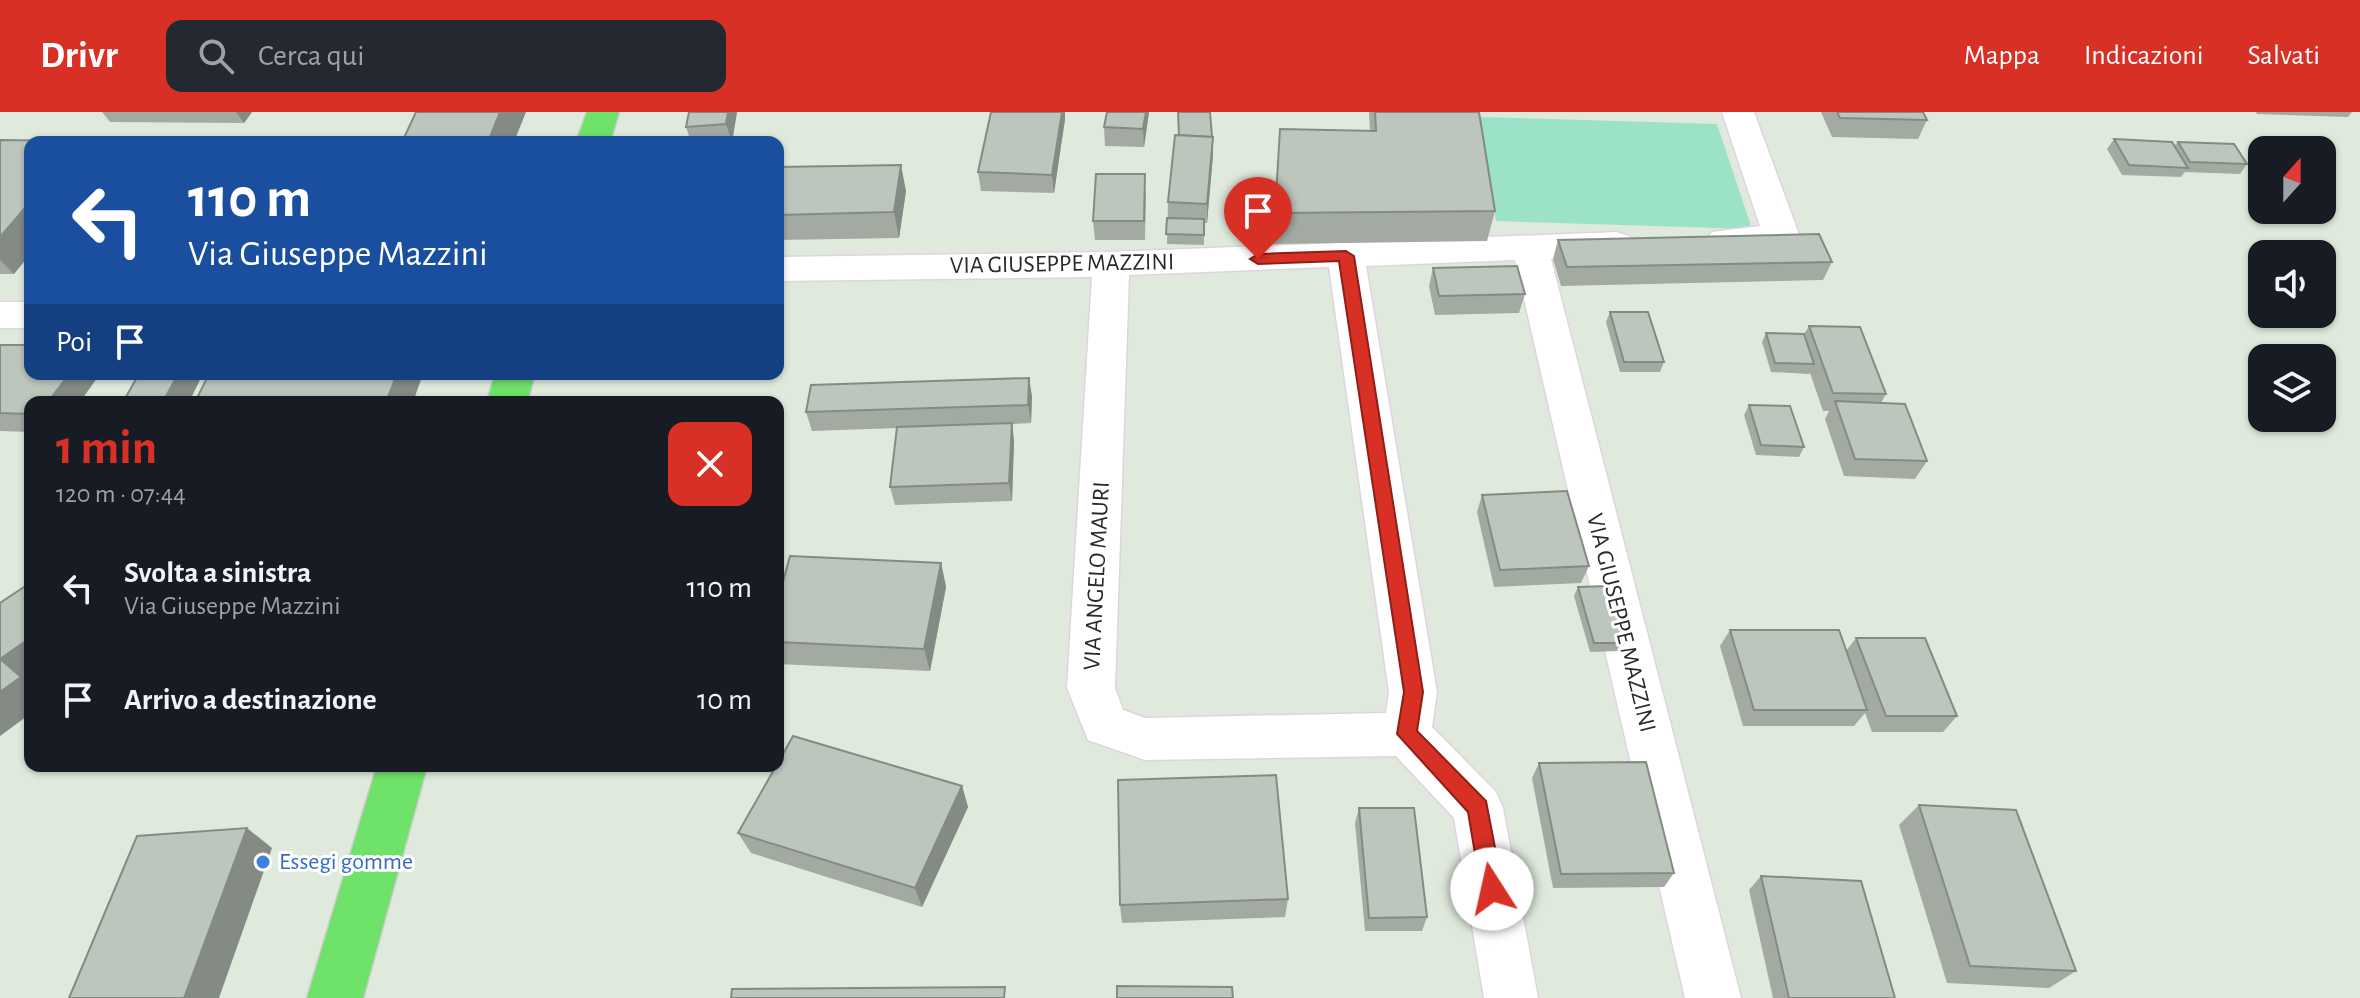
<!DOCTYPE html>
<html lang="it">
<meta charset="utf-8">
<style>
:root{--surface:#171b24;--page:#242831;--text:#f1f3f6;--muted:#9ea1a6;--accent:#d93025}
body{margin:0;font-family:"Alegreya Sans",sans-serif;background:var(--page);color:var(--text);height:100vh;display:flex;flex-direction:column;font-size:30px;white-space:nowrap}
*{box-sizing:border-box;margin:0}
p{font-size:26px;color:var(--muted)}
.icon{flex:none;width:44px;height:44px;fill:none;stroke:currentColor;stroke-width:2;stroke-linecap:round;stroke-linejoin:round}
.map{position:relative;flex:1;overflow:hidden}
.sheet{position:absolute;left:24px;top:284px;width:760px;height:376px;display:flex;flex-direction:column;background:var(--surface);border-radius:16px;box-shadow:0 2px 6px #0004}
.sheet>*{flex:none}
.top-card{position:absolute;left:24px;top:24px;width:760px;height:244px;border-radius:16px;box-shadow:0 2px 6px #0004;background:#1a4fa0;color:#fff;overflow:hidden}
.needle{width:52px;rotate:21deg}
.fabs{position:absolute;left:2248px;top:24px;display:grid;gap:16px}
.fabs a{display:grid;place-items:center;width:88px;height:88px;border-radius:16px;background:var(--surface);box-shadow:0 2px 6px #0004;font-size:40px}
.pin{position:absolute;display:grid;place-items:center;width:68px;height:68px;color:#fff;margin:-82px -34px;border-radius:50% 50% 50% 0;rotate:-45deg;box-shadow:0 0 8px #0007}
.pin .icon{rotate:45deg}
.me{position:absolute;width:88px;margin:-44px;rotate:350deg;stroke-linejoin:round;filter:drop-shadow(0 0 6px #0008)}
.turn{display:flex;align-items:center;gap:28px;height:168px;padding:0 32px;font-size:36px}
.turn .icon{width:104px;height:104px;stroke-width:2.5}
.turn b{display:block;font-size:56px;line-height:68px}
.then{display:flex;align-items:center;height:76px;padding:0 32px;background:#0003;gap:16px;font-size:30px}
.round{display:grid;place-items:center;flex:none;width:84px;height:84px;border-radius:16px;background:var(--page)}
.head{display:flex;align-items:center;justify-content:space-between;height:136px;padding:0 32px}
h1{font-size:48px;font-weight:600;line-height:60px;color:var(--accent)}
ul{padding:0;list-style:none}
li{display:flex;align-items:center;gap:24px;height:112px;padding:0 32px}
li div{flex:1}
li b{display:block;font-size:30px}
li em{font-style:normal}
header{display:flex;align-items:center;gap:48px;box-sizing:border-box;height:112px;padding:0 40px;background:var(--accent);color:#fff}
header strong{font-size:38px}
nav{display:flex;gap:44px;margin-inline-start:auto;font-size:28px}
.search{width:560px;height:72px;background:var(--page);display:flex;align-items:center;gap:20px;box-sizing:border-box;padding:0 28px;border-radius:16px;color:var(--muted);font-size:30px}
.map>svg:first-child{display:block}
.pitch{fill:#9be2c6}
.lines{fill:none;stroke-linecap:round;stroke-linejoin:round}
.minor-casing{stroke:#e1d2e1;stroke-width:3}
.major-casing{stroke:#ccc;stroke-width:3}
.minor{fill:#fff;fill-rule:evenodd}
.major{fill:#6fe269;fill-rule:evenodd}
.wall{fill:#a3aaa2}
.shaded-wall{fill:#848b84}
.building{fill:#bdc6bc;stroke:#848b84;stroke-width:2}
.route{fill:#d93025;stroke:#8d1f18;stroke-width:2}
.shop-dot{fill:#3f7fe0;stroke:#fff;stroke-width:3}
.labels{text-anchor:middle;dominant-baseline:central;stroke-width:6;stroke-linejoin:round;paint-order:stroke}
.street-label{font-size:24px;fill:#292929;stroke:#fff}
.shop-label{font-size:24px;fill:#366cbe;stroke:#fff;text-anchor:start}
</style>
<header>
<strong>Drivr</strong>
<div class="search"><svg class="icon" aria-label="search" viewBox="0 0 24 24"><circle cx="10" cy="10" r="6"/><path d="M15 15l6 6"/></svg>Cerca qui</div>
<nav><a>Mappa</a><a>Indicazioni</a><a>Salvati</a></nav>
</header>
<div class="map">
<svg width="2360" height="886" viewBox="0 0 2360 886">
<rect width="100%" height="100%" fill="#e0eadc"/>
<path class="pitch" d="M1480,5L1717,12L1752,117L1496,109Z"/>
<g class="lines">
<defs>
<g id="minor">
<path d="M1722,0H1754L1800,125L1795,133L1725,140L1712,136L1707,128L1712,120L1760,114Z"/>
<path d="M1616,120L1629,124L1634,132L1629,140L1551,147L1741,886H1685L1515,148L1366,154L1437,580L1432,615L1496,680L1503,696L1538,886H1484L1454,706L1396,644L1145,648L1088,628L1067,576L1092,165L778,169V145L1111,140ZM1329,155L1389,580L1386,601L1145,606L1123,598L1115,576L1129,163Z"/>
<rect x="0" y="190" width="30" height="26"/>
</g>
<g id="major">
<path d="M587,0H619L610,30H576Z"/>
<path d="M495,262H535L527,290H487Z"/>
<path d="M377,654H427L363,886H307Z"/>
</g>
</defs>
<use href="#minor" class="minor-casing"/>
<use href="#major" class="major-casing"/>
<use href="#minor" class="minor"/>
<use href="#major" class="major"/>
</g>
<g class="wall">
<path d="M102,0H252L244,11L110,10Z"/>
<path d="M737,0L732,30H691L686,15Z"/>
<path d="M991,0H1065V7L1054,81L981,79L978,60Z"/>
<path d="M1149,0L1144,35L1105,34L1104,15Z"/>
<path d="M1369,0H1479L1495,99L1487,129L1272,132L1280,17L1370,19Z"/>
<path d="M1821,0H1923L1927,8L1918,27L1832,25Z"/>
<path d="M2256,0H2352L2348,5L2257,2Z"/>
<path d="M1212,25L1213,43L1207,111H1204V133L1167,132L1168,90Z"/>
<path d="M2114,27L2174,34L2178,30L2247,52L2240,62L2185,60L2181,65L2122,63L2107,37Z"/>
<path d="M0,28L82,30H30V142L14,162H0Z"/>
<path d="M778,55L906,79L899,126L778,128Z"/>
<path d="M1146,81L1145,128H1095L1093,109Z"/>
<path d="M1558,128L1832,150L1823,168L1561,174L1553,147Z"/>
<path d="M1433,156L1525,182L1519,201L1435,203L1429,174Z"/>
<path d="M1610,200L1664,250L1660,260H1620L1606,210Z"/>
<path d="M1809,214L1886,282L1881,291L1927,349L1915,367L1844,364L1825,307L1829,299H1823L1810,261L1809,262L1771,260L1762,230L1766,221L1804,222Z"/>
<path d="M0,233L30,290V320L0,319Z"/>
<path d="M1032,284L1031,311L1012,312L1014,329L1012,389L895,393L890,375L897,316L812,319L806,300Z"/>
<path d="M1749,293L1804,335L1799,345L1756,343L1744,303Z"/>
<path d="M1482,383L1589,454L1581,471L1494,475L1477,400Z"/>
<path d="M941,451L946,475L930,559L778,552V488Z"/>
<path d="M1578,475L1625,531L1620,539L1590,540L1574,484Z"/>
<path d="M1730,518L1846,539L1856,526L1957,604L1943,620H1872L1865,601L1854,614H1743L1720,534Z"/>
<path d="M1539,651L1674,761L1664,775L1553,776L1532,666Z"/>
<path d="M962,674L968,695L922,795L751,741L738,721Z"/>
<path d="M1919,693L2076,859L2049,876L1947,871L1899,713Z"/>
<path d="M1359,696L1427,805L1422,819H1365L1355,711Z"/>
<path d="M1761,764L1895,886H1773L1749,778Z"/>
<path d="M1288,787L1285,805L1122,811L1120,793Z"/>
</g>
<g class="shaded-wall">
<path d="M236,0H252L244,11Z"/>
<path d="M500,0H526L514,30H488Z"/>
<path d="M728,0H737L732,30L726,12Z"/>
<path d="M1062,0H1065V7L1054,81L1052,63Z"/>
<path d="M1146,0H1149L1144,35L1143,17Z"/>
<path d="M1213,25V43L1207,111V92Z"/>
<path d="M901,53L906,79L899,126L894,100Z"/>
<path d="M30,90V142L14,162L0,148V125Z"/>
<path d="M69,262H100L80,290H48Z"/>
<path d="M178,262H203L189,290H163Z"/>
<path d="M397,262H423L413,290H386Z"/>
<path d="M1029,266L1032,284L1031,311L1028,293Z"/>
<path d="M1012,311L1014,329L1012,389L1009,371Z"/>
<path d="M941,451L946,475L930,559L924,537Z"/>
<path d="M30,526V602L0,624V547Z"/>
<path d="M962,674L968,695L922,795L915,776Z"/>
<path d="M247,716L272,736L219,886H184Z"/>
</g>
<g class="building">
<path d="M416,0H500L488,30H402Z"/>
<path d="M689,0H728L726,12L686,15Z"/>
<path d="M991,0H1062L1052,63L978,60Z"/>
<path d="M1107,0H1146L1143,17L1104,15Z"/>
<path d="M1178,0H1210L1212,25L1179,23Z"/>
<path d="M1375,0H1479L1495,99L1275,101L1280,17L1376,19Z"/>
<path d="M1837,0H1923L1927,8L1840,6Z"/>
<path d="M1175,23L1213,25L1207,92L1168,90Z"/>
<path d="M2114,27L2172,30L2188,56L2129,53Z"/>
<path d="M0,28L81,29L30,30V90L0,125Z"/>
<path d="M2178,30L2234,32L2247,52L2190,50Z"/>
<path d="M901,53L894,100L778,103V55Z"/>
<path d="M1096,62H1145L1144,109H1093Z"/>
<path d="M1167,106L1204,107V123L1166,122Z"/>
<path d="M1819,122L1832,150L1567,155L1558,128Z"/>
<path d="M1517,154L1525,182L1439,184L1433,156Z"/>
<path d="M1610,200H1648L1664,250H1624Z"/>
<path d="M1809,214L1860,215L1886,282L1833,281Z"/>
<path d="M1766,221L1804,222L1814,252L1775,251Z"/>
<path d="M0,233H30V262H69L48,290H30V302L0,301Z"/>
<path d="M139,262H178L163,290H123Z"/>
<path d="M209,262H397L386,290H195Z"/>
<path d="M1029,266L1028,293L806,300L811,273Z"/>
<path d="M1835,289L1905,292L1927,349L1855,347Z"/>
<path d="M1749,293L1790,294L1804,335L1761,333Z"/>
<path d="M1012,311L1009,371L890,375L897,315Z"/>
<path d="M1567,379L1589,454L1500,458L1482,383Z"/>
<path d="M790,444L941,451L924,537L778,530V488Z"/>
<path d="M30,471V526L0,547L21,565L0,580V491Z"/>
<path d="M1608,474L1625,531H1594L1578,475Z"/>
<path d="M1730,518H1839L1867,598H1754Z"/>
<path d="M1856,526H1925L1957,604H1886Z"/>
<path d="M793,624L962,674L915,776L738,721L776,654H778V651Z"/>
<path d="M1646,650L1674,761L1561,762L1539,651Z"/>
<path d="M1276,663L1288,787L1120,793L1118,668Z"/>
<path d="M1919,693L2016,698L2076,859L1970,854Z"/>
<path d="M1359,696H1414L1427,805L1369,806Z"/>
<path d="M247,716L184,886H69L137,724Z"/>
<path d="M1761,764L1861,769L1895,886H1789Z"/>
<path d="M1117,874L1232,875L1233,886H1117Z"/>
<path d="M1005,875L1004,886H731L732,877Z"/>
</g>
<path class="route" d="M1346,139L1354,144L1423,580L1417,619L1486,689L1503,777L1500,784L1492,788L1484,784L1481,777L1468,700L1397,622L1404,580L1339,149L1258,152L1250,147L1258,142Z"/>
<circle class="shop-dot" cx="263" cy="750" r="8"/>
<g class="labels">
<g class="street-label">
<text transform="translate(1062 152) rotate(-1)">VIA GIUSEPPE MAZZINI</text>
<text transform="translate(1097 464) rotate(-87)">VIA ANGELO MAURI</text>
<text transform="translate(1621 511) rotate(76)">VIA GIUSEPPE MAZZINI</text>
</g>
<g class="shop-label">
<text x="279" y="750">Essegi gomme</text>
</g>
</g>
</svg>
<div class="fabs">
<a><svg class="needle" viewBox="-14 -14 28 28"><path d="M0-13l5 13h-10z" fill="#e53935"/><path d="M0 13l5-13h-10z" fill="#9ea1a6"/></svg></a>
<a><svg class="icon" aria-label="sound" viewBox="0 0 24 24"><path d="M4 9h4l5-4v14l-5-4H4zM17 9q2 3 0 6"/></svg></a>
<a><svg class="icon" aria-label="layers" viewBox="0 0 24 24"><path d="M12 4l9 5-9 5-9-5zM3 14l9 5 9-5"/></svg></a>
</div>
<div class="pin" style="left:1258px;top:147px;background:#d93025"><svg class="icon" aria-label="arrive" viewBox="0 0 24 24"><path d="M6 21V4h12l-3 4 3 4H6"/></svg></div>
<svg class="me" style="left:1492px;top:777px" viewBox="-20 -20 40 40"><circle r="19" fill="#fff"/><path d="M0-13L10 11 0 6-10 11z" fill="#d93025"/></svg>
<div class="top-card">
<div class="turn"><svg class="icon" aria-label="left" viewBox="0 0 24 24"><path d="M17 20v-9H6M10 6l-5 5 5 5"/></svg><div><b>110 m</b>Via Giuseppe Mazzini</div></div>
<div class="then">Poi<svg class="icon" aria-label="arrive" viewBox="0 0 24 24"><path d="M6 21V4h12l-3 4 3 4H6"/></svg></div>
</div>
<section class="sheet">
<div class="head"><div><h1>1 min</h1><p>120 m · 07:44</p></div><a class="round" style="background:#d93025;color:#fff"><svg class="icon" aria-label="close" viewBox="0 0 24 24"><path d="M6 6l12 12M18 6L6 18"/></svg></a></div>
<ul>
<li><svg class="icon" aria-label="left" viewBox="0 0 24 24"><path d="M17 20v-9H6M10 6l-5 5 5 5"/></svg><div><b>Svolta a sinistra</b><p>Via Giuseppe Mazzini</p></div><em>110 m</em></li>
<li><svg class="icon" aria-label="arrive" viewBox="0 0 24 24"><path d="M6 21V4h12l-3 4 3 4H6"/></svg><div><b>Arrivo a destinazione</b></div><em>10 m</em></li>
</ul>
</section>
</div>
